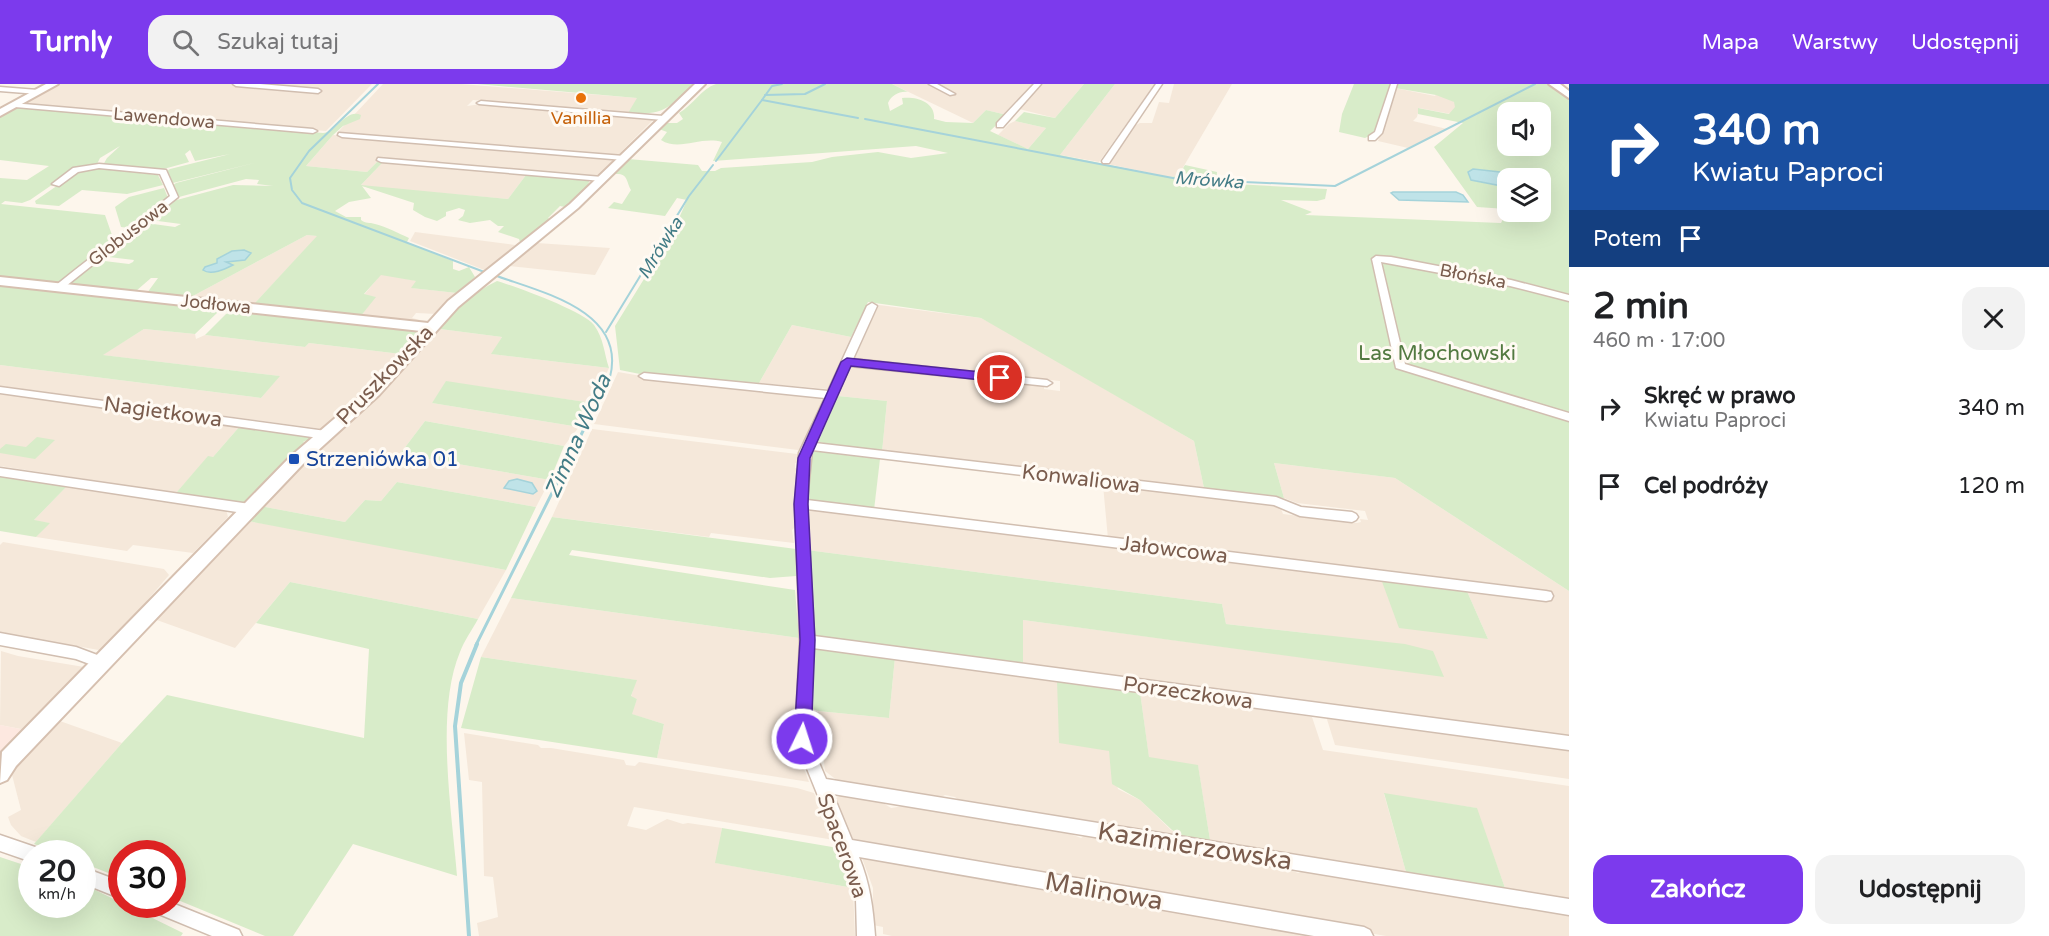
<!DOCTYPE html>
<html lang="pl">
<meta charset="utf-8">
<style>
:root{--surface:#fff;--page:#f2f2f2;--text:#202124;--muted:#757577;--accent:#7c3aed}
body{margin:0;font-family:"Varela Round",sans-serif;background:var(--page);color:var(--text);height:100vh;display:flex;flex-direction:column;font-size:22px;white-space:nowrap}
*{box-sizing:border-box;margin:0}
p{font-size:20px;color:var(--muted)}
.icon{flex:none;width:33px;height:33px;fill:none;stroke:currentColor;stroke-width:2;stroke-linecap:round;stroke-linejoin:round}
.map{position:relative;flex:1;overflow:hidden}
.panel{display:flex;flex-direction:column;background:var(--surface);width:480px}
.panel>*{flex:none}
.guide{background:#1a4fa0;color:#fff;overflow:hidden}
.tools{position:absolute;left:1497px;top:18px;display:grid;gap:12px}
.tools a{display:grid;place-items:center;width:54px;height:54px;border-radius:12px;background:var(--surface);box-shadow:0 6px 24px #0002;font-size:30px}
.speed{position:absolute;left:18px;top:756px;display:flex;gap:12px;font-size:30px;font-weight:700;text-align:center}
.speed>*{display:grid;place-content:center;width:78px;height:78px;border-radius:50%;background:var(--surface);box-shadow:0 6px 24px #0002;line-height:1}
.speed small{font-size:15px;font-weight:400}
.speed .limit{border:9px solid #d22;background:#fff;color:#111}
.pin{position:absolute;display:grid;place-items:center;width:51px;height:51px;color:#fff;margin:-26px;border:3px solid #fff;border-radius:50%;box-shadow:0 2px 6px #0007}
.me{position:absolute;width:66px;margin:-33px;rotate:4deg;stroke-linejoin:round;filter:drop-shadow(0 0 4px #0008)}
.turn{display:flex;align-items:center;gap:21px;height:126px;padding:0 24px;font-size:27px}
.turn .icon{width:78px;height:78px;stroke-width:2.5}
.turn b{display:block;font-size:42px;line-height:51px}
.then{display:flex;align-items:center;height:57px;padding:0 24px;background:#0003;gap:12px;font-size:22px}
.round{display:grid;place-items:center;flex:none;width:63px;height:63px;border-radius:18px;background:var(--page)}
.summary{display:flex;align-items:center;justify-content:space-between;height:102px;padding:0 24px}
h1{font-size:36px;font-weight:700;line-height:45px}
.primary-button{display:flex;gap:12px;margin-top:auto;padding:12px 24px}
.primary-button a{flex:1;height:69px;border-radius:18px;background:var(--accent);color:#fff;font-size:24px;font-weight:700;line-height:69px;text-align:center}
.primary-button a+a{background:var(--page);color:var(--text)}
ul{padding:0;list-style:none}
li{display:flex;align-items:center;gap:18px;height:78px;padding:0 24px}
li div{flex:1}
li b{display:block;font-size:22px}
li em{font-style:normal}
header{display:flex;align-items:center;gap:36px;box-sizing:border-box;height:84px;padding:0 30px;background:var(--accent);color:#fff}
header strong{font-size:28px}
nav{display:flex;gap:33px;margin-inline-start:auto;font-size:21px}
.search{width:420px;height:54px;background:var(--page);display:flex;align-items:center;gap:15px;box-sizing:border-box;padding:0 21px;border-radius:18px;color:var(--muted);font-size:22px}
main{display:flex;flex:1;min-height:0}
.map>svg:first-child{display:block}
.residential{fill:#f5e8da}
.commercial{fill:#fde8e0}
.green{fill:#d8ecc9;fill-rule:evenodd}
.water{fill:#bfe3e8;stroke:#a5d3da;stroke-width:1.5}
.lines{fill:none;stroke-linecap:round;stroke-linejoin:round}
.stream-far2{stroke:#a5d3da;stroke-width:2}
.stream-far1{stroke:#a5d3da;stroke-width:3}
.stream{stroke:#a5d3da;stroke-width:4}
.street-casing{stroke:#d1beb0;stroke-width:3}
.secondary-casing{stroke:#d6c0b0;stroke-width:4}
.street{fill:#fff;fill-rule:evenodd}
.secondary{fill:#fff;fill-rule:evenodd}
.route{fill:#7c3aed;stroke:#51269a;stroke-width:1.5}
.food-dot{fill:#e8710a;stroke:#fffaf3;stroke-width:2}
.transit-dot{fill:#1a4fb4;stroke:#fffaf3;stroke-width:2}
.labels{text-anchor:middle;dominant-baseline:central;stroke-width:6;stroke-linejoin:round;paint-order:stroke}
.far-street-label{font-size:18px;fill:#7a5c4d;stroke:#fffaf3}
.far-food-label{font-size:18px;fill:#c56008;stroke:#fffaf3}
.far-water-label{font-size:18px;font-style:italic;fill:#437c86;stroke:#fffaf3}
.park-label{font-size:21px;fill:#537a41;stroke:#fffaf3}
.street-label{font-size:21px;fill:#7a5c4d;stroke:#fffaf3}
.transit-label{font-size:21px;fill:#164399;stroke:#fffaf3;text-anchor:start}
.water-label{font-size:22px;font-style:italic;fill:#437c86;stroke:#fffaf3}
.near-street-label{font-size:26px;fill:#7a5c4d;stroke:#fffaf3}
</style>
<header>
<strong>Turnly</strong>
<div class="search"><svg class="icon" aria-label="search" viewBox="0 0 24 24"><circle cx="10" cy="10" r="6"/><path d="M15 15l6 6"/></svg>Szukaj tutaj</div>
<nav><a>Mapa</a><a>Warstwy</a><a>Udostępnij</a></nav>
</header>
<main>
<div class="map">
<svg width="1569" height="852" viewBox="0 0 1569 852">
<rect width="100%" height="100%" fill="#fdf6ec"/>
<g class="residential">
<path d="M57,0H372L326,47L20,21Z"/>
<path d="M383,0H461L638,14L628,29L473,16L467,22L481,20L654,35L618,71L337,49Z"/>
<path d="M892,0H1035L1007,31L986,26L973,39Z"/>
<path d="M1042,0H1084L1055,34L1019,25Z"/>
<path d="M1115,0H1155L1099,78L1060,71Z"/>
<path d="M1174,0H1232L1178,92L1169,93L1107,80L1134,42L1140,39H1152L1159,18L1169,19Z"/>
<path d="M1395,4L1435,12L1439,5L1472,34L1419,24L1417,33L1413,37L1447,45L1408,64L1378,57Z"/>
<path d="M1015,37L1046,44L1028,65L998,51L1009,40Z"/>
<path d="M333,51L612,73L614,75L595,93L381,74L367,88L306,82Z"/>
<path d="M383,78L526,91L508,115L360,102Z"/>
<path d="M415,148L515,161L487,187L410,157Z"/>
<path d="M307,151L318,152L254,220L191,213Z"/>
<path d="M537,159L610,164L595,191L509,182Z"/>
<path d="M381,190L417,197L412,204L457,209L437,230L416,229L412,234L420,236L419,239L360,233L375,213L364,211Z"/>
<path d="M879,221L981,234L1000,244L1194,357L1204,404L882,368L887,317L838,312L850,285L856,282L1044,302V305L1060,307V297L857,276L855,273Z"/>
<path d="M792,241L851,253L827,305L759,299Z"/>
<path d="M144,245L195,250L196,255L205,251L305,263L309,259L401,270L376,297L323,345L0,302V281L261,314L279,292L102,271Z"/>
<path d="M440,245L502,253L492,270L609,284L592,319L447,298L432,319L579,343L564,362L425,337L400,370L550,396L536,423L397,398L381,417L365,416L345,438L260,422L327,357L370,319Z"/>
<path d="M618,288L682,299L819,313L823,318L811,339L813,342L804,364L798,366L594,340Z"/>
<path d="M0,309L103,323L240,342L213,373H208L176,409L0,382Z"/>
<path d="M592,345L797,370L800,373L799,378L795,379V384L799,385L797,417L794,419V444L792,446L794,459L711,449L709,453L552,433Z"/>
<path d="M1274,379L1395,394L1569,507V651H1566L1565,653L1378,627L1364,623L1361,625L1312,618L1308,620L1268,614V612L1262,610L1247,608L1246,611L1023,580V536L1443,592L1315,550L1226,540L1222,520L807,466L809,445H806V429L814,425L948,441L950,444L957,445L959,442L1028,451L1032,455L1040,456L1043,453L1092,461H1113L1122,465L1125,463L1216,475L1228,479L1230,476L1381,495L1488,555L1466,505L1552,515L1548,509L1108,455L1103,401L1280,422L1283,430L1357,439L1361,438L1360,435L1368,436L1365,427L1297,419L1284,414Z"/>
<path d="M68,401L226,425L228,433L193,469L133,461L127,467L36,453L49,439L33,437Z"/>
<path d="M248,437L333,452L506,486L478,535L290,498L235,564L154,535Z"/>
<path d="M3,458L164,485L169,491L104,567L0,548V461Z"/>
<path d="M511,514L799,554L798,630L793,631L791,638L796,640L793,669L799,671L809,698L657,674L664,640L631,630L637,615L631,613L636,596L481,573Z"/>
<path d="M1,567L18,572L84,583L26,646L0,641Z"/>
<path d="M895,573L1057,596L1109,667L1118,705L1140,716L1171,746L1184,752L960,717L955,713L945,711L939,714L838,697L825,687L818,627L889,634Z"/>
<path d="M1140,608L1312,633L1323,666L1569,702V814L1505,804L1476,724L1384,710L1406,788L1210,756L1198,682L1149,674Z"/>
<path d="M1325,629L1569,664V695L1335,661Z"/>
<path d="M57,636L122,659L36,758L21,752L11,741L8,733L21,726L11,687Z"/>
<path d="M464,649L538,661L541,664H551L624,676L626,681L635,682L639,678L797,704L814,709L834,756L634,723L627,742L646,746L667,735L683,740L688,739L722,744L716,779L853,804L855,852H479L477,839L498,833L493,793L484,792L482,698L469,696Z"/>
<path d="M840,712L883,719L891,724L904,722L1065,748L1081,754L1086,751L1164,764L1179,769L1186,768L1242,780L1248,778L1284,784L1298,789L1303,787L1569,831V852H1386L851,757L844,742L846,740L843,732L840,733L834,715Z"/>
<path d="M872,771L1346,852H892L883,850V843L873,841V804L862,774Z"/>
</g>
<path class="commercial" d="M0,641L26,646L0,669Z"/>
<g class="green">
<path d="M477,0H695C668,23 666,32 628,29L637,14Z"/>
<path d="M716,0H892L908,8C899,7 892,11 888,19L890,27L903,20L902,14C916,12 936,18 934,35L946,38L973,39L986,26L1007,31L990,47L1028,65L1046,44L1015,37L1024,28L1055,34L1084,0H1115L1060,71L1169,93L1178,92L1185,81L1217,88L1216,99L1327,105L1325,115L1317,117L1281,116L1312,128L1305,131L1501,139L1507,127L1540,128V94H1508L1507,125L1477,123L1434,63L1463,39L1418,30V24L1449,30L1455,23L1454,18L1436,11L1395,4L1396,0H1547L1569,16V507L1395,394L1274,379L1284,414L1204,404L1194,357L981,234L868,218L851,253L792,241L759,299L645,291L620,286L615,242L652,182L665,166L687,116L677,114L665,132L608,124L614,118L622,120L631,106C626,97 628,89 615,90L628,75L698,81L702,87H715L721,84L812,78L832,73L878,68L911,74L948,69L916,62L713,77L722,58C700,52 679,68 661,56L667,48L659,45L664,39H677L683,35L679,29C693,21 701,5 716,0ZM1508,28H1540V62H1508Z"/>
<path d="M1354,0H1393L1382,23L1376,49L1365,54L1339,48L1342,30Z"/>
<path d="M18,23L323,49C337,48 346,24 361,31L360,35L343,42L333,51L306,82L367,88L377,78H383L361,101L508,115L526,91L589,97L588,104L565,123L560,122L548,134L551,136L520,158L519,155L498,148L504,142H498L490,136L470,139L458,136L463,132L465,126L459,124L446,128V132L437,137L425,133L413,126L414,119L362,102L371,114L349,118L335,127L346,133H361V136C366,140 369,138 375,140C387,143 398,149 409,154L407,158L453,177V185L459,187L469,183L475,193L457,209L411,204L416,197L381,191L364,210L376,213L360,233L254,220L317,152L307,151L191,213L147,209L158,194H151L136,207L72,200L71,196L96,176L129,180L133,178L134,176L100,172L146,139L175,143L181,140L150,136L173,117L233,101L273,102L257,100L259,96L246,95L179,113L173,101L176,99L258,78L173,99L167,87L170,85L230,70L195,77L190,66L185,70L189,78L160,86L103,81L107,74L120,62L100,74L97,80L75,85L30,116L22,119L5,117L1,120L105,131L113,154L58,199L0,193V94L27,96L49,82L0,76V33Z"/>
<path d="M92,84L158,91L163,101L127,110L82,106L59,122L36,120L35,117L74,90Z"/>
<path d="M164,104L168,114L129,144L121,143L115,123L129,113Z"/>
<path d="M497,197C517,203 583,227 594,241C604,255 604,269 609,284L491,270L502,253L440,245C456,226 473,208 497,197Z"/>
<path d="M0,202L215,226L217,229L195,250L144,245L103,271L280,292L261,314L0,281Z"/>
<path d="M233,228L421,248L401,270L309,259L305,263L205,251L226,230Z"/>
<path d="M446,297L592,319L579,343L432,319Z"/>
<path d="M838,312L887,317L882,368L818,358Z"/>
<path d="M425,337L564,362L550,396L400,370Z"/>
<path d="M240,342L315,352L303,358L307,360L246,419L176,409L208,372L213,373Z"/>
<path d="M37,353L55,356L35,375L0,369V365L6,360L26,363Z"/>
<path d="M812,367L880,375L874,426L807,417Z"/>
<path d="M0,391L68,401L34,436L50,439L36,453L0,447Z"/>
<path d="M397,398L536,423L506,486L248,437L260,422L345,438L365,416L381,417Z"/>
<path d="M552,433L796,465V492L770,494L572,466L569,471L795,506L799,554L511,514Z"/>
<path d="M807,466L1222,520L1226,540L1405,560L1433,567L1444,593L1023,536V581L815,553L810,550Z"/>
<path d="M1381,495L1466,505L1488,555L1399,544Z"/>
<path d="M290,498L478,535C472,546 464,557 460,568C435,627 452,728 457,792L353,760L293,852H265L173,814L172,770H122L121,794L83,779L82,770L59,769L34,760L122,659L167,611L364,654L369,565L256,539Z"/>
<path d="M819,563L895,573L889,634L818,627L810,624L813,586L812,567Z"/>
<path d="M481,573L637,596L631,612L637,615L632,630L664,640L657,674L461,644Z"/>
<path d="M1057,596L1140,608L1149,673L1198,681L1210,756L1184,752L1172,746L1140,716L1112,700L1109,667L1059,659Z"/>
<path d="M1384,709L1477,724L1505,804L1406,788Z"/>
<path d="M722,744L838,764L853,804L715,779Z"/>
<path d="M0,773L24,781L29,776L31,777L32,820H82L83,800L183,849L181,852H0Z"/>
</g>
<g class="water">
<path d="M1473,85L1500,88L1507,97V103L1471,96L1468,88Z"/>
<path d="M1393,108H1456L1463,111L1468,118L1399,116L1391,109Z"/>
<path d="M244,166L251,169L245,176L226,178L233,181C225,185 211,192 203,186L205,183L217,179V175L232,167Z"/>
<path d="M517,395L532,399L537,407L533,410L504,404L509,397Z"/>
</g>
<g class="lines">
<g class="stream-far2">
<path d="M378,0L309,67L290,94L292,106L302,119L487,189"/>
<path d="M765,11L805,10L825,0"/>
<path d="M762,16L772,2L782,0"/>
<path d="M865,35L1178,95L1335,102L1535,0"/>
<path d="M716,77L762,16L858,34"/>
<path d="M494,191C540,208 627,226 610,293C607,305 597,319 591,330"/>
<path d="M606,248L689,112L713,81"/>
</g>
<path class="stream-far1" d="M476,561L592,329"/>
<path class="stream" d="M469,852L455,642L461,599L477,560"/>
<defs>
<g id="street">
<path d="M233,0H260L318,5L321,7L318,9L236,2Z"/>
<path d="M929,0H937L955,10L950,11Z"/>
<path d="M1034,0H1041L1003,43H997V39Z"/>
<path d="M1156,0H1162L1109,79H1103L1102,77Z"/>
<path d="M1391,0H1397L1382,49L1375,56H1369V52L1375,48Z"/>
<path d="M0,3L38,6L41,8L38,10L0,7Z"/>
<path d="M481,17L663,32L667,34L663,36L479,20L477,19Z"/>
<path d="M12,19L313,45L317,47L313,49L15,23L11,21Z"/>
<path d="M339,49L624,72L628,74L624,76L342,53L338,51Z"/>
<path d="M378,74L602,93L606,95L602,97L381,78L377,76Z"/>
<path d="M99,80L166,86L178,113L61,206H55V202C93,171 132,143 170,112L160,90L99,84L78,88L59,102L52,100L73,84Z"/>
<path d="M1376,172L1391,173L1511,196L1569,211V217L1510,202L1381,178L1405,280L1569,329V337L1396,284L1372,175Z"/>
<path d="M872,219L877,222L853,275L1047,296L1052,299L1047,302L850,282L815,359L1276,413L1301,423L1352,428L1356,430L1358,433L1356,436L1352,438L1300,432L1274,421L812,366L807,416L1546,507L1551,508L1553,512L1551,516L1546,517L807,425L814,552L1569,652V666L813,564L809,655L826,695L1569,815V831L833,710L852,756L1364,843L1370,846L1373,852H1314L859,773C870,800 873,824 875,852H857L856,815L850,791L795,655L800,557L795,420L799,369L825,314L644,295L639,292L644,289L828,307L867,222Z"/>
<path d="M0,303L326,347L332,351L326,355L0,309Z"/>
<path d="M0,384L250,420L256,425L250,430L0,392Z"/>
<path d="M0,549L76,563L108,575L110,579L108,583L103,585L76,575L0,561Z"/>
<path d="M0,751L38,764L40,770H32V778L0,767Z"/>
<path d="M82,783L122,798V815L82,799Z"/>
<path d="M172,819L239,846L242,852H212L149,826L147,820H172Z"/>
</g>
<g id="secondary">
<path d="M46,0H58L0,32V25Z"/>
<path d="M695,0H705L578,124L458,223L379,311L303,380L16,682L7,696L0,699L2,668L291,372L369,305L421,247L0,201V193L428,239L448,217L570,120Z"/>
<path d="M1549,0H1560L1569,7V14Z"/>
</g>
</defs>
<use href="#street" class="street-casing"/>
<use href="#secondary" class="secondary-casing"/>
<use href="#street" class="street"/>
<use href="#secondary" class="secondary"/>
</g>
<path class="route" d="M847,274L1000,290L1006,294L1000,298L851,282L810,374L808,420L815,556L811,655L808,661L802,663L796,661L794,655L800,556L794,420L798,374L841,278Z"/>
<circle class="food-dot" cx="581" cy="14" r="6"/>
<rect class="transit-dot" x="288" y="369" width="12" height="12" rx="3"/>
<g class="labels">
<g class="far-street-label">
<text transform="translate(164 34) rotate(5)">Lawendowa</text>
<text transform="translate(128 149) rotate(-38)">Globusowa</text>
<text transform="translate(1473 192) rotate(11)">Błońska</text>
<text transform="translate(216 220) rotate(6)">Jodłowa</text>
</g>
<g class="far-food-label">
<text x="581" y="34">Vanillia</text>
</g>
<g class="far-water-label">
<text transform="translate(1209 96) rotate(4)">Mrówka</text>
<text transform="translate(660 164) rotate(-58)">Mrówka</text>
</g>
<g class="park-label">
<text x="1437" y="269">Las Młochowski</text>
</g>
<g class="street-label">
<text transform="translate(385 291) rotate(-46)">Pruszkowska</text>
<text transform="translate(163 328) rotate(8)">Nagietkowa</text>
<text transform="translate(1081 395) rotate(7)">Konwaliowa</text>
<text transform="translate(1174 466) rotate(7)">Jałowcowa</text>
<text transform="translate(1188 609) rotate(8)">Porzeczkowa</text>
<text transform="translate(842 762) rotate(70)">Spacerowa</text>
</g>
<g class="transit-label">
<text x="306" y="375">Strzeniówka 01</text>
</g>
<g class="water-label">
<text transform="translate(578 352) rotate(-66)">Zimna Woda</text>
</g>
<g class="near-street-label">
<text transform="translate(1195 762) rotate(9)">Kazimierzowska</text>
<text transform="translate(1104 807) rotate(10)">Malinowa</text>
</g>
</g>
</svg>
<div class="tools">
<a><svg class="icon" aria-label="sound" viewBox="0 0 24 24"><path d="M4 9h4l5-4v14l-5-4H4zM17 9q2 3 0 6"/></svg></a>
<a><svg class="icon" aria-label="layers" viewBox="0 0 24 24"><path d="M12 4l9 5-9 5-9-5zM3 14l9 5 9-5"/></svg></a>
</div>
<div class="speed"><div>20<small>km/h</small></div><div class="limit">30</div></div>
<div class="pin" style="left:1000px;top:294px;background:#d93025"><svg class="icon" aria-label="arrive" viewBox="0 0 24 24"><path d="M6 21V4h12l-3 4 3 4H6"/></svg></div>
<svg class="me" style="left:802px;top:655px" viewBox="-20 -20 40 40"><circle r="17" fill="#7c3aed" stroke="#fff" stroke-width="3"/><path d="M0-11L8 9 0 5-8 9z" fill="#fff"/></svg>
</div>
<section class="panel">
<div class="guide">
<div class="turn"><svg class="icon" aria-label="right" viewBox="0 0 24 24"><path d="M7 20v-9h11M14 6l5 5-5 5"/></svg><div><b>340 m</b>Kwiatu Paproci</div></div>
<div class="then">Potem<svg class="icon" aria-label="arrive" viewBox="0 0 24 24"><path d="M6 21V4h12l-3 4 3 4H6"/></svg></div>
</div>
<div class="summary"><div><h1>2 min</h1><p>460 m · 17:00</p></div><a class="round"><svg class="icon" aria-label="close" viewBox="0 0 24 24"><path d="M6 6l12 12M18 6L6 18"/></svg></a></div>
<ul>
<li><svg class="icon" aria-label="right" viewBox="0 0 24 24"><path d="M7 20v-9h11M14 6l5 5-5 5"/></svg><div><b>Skręć w prawo</b><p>Kwiatu Paproci</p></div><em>340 m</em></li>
<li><svg class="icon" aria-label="arrive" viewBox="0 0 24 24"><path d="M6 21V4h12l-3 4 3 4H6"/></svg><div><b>Cel podróży</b></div><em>120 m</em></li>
</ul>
<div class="primary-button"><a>Zakończ</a><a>Udostępnij</a></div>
</section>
</main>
